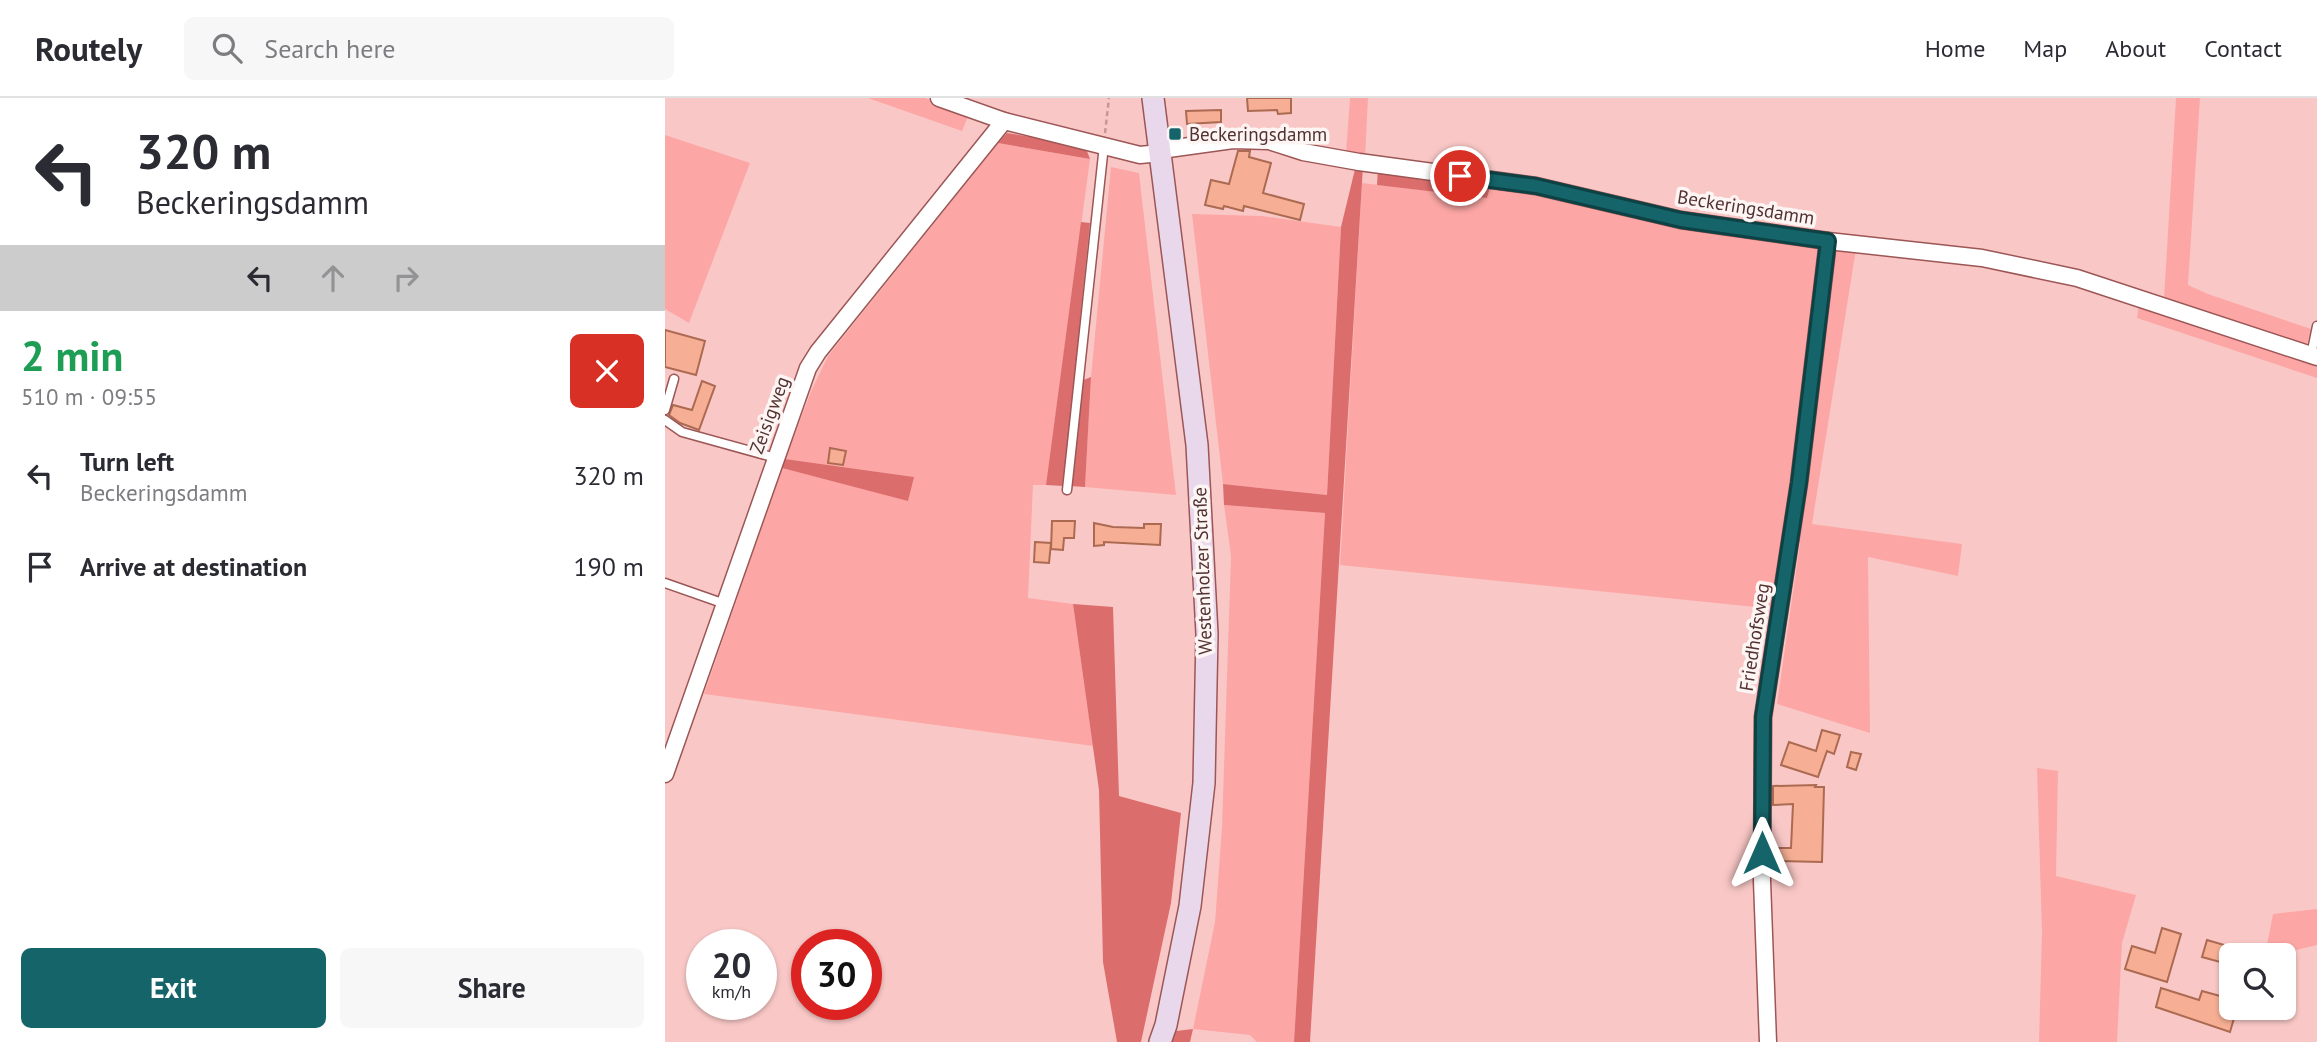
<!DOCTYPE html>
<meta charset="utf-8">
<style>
:root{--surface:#fff;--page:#f7f7f7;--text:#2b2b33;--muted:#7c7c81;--line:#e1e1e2;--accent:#156469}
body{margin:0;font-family:"PT Sans",sans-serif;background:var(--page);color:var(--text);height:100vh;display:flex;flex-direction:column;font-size:26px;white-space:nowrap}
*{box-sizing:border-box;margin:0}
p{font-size:23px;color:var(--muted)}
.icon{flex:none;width:38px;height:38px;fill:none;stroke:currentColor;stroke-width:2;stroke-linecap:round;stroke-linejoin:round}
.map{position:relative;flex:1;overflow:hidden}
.side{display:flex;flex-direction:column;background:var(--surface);width:665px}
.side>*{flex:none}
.top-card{background:#fff;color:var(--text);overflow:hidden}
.tools{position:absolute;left:1554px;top:845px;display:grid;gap:14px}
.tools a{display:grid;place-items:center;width:77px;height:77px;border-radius:10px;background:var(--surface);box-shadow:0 2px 5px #0004;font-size:35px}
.speed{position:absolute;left:21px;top:831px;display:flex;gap:14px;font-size:35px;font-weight:700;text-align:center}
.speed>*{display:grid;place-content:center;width:91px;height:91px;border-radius:50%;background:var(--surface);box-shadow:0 2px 5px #0004;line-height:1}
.speed small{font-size:18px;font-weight:400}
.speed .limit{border:10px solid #d22;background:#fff;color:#111}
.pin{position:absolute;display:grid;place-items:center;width:60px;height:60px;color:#fff;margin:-30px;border:4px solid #fff;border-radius:50%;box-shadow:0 2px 7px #0007}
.me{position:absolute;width:77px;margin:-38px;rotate:0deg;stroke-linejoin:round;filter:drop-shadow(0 0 5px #0008)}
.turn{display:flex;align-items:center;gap:24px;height:147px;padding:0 21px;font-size:32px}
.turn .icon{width:91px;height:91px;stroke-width:2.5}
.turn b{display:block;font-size:49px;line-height:60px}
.lanes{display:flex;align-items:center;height:66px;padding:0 21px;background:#0003;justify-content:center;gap:35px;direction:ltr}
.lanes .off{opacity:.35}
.round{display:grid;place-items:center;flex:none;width:74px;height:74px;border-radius:10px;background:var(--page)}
.summary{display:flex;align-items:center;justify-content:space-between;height:119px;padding:0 21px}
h1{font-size:42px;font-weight:800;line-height:52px;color:#1e9e55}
.action{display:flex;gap:14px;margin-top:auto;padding:14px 21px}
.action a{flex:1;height:80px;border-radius:10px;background:var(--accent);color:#fff;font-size:28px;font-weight:800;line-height:80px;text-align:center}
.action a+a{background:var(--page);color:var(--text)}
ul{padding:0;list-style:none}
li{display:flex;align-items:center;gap:21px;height:91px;padding:0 21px}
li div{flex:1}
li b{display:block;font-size:26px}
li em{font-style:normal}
header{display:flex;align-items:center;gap:42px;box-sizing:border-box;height:98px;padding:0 35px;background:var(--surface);border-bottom:2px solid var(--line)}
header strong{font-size:33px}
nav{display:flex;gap:38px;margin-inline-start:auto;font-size:24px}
.search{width:490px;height:63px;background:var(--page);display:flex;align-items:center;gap:18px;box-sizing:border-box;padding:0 24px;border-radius:10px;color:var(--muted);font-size:26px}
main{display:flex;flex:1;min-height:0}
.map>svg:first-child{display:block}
.green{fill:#fca7a5}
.forest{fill:#dc6d6d}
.building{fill:#f6af94;stroke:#ab6a51;stroke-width:2}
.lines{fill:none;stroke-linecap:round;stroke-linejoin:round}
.service-casing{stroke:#9c5655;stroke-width:11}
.minor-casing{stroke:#9c5655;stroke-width:19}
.secondary-casing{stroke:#9c5655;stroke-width:24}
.path{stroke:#c49897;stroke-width:2.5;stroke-dasharray:5 3.5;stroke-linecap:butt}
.service{stroke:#fff;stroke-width:8}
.minor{stroke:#fff;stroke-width:16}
.secondary{stroke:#e9d7ec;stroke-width:21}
.route-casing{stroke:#0e4144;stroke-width:18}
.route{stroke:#156469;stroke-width:12}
.poi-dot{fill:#156469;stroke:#fdf5f4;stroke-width:2.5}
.labels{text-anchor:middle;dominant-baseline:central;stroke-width:7;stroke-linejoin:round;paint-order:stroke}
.poi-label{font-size:19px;fill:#523231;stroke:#fdf5f4;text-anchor:start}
.street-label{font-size:19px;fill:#523231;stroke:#fdf5f4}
</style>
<header>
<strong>Routely</strong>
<div class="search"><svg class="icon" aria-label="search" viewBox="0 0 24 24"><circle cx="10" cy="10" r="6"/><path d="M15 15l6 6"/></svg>Search here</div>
<nav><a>Home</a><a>Map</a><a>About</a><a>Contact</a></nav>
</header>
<main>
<section class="side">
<div class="top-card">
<div class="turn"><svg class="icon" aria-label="left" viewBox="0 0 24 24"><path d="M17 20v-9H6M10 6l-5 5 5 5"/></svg><div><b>320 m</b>Beckeringsdamm</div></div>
<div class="lanes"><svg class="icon" aria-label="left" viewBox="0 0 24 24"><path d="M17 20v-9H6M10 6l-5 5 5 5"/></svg><svg class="icon off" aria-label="ahead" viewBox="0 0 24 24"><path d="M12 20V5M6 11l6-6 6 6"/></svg><svg class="icon off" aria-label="right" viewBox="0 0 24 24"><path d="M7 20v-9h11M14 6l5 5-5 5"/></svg></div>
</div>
<div class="summary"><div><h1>2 min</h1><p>510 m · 09:55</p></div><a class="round" style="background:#d93025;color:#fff"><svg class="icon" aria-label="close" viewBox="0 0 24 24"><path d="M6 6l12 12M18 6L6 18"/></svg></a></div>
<ul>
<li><svg class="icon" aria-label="left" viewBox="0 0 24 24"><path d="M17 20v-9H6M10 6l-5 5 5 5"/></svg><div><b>Turn left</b><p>Beckeringsdamm</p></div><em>320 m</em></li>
<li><svg class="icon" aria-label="arrive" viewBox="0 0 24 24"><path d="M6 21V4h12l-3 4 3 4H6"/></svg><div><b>Arrive at destination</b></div><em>190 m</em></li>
</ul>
<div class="action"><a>Exit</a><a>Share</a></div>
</section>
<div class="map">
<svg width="1652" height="944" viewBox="0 0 1652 944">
<rect width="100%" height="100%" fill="#f9c8c6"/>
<g class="green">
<path d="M203,0H260L304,16L297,33Z"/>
<path d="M685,0H703L700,59L681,55Z"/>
<path d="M1511,0H1535L1523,187L1543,196L1646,231L1642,246L1635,249L1499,201Z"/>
<path d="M0,37L85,65L24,225L0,211Z"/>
<path d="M333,45L425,61L381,387H368L363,500L408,506L428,648L39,596L117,370L243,402L248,379L120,361L147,291L163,258Z"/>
<path d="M446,69L474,75L511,397L420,389L426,279Z"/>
<path d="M697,85L822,100L826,86L1155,146L1130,384L1110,511L675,467Z"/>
<path d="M527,116L597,118L676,129L662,397L558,386Z"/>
<path d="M1165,147L1191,151L1147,426L1297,446L1293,478L1203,459L1205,635L1112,606L1135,445L1129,443Z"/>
<path d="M1474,206L1652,265V280L1472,220Z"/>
<path d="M559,407L660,415L629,944H592L585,937L528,931L550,824L557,729L566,458Z"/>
<path d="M1372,670L1393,673L1391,778L1471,797L1457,845L1452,944H1374L1377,834Z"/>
<path d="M1652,811V847L1610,857H1600L1608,816Z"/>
</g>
<g class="forest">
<path d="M342,35L420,48L425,61L333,45Z"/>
<path d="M691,67L698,68L645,944H629L660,415L559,407L558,386L662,397L676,129Z"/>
<path d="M713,70L826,86L822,100L712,87Z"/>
<path d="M416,124L425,125L398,388L381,387Z"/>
<path d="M426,279L420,389L405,388L416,283Z"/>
<path d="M120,361L249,379L243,403L117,370Z"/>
<path d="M408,506L448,509L454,698L516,715L506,805L476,944H452L438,864L434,692Z"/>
<path d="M528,931L525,944H507L511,933Z"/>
</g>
<g class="building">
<path d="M582,0H626V15L613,16L612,12L583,13Z"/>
<path d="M556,12V24L522,26L521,13Z"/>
<path d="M573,53H585L584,59L606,65L598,95L639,106L635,122L579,108L578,113L559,108L558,111L540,107L546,82L564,86Z"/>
<path d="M0,232L40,243L31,277L0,269Z"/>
<path d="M37,283L50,288L34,332L15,325L4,317L8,307L27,312Z"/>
<path d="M165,350L181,353L178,367L163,365Z"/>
<path d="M387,423H410L409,440H399L398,452L386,451Z"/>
<path d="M429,425L448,429L479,430V426H496L495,447L439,444V447L429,448Z"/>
<path d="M370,444L386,445L384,465L369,464Z"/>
<path d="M1157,632L1175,637L1169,656L1162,653L1153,679L1116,667L1124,644L1151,653Z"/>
<path d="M1186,654L1196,656L1191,672L1182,669Z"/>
<path d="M1151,687L1150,689H1159L1157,764L1108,763L1109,750H1126L1128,706L1108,707V688Z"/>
<path d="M1497,830L1516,836L1502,884L1460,871L1467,848L1490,855Z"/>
<path d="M1542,842L1566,849V867L1537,859Z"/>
<path d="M1496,890L1534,902L1537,893L1566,901V910H1572L1565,934L1491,909Z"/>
</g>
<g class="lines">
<defs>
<g id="service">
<path d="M1646,257L1652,228"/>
<path d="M0,312L9,281"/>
<path d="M0,322L17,334L111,360"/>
<path d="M402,392L439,47"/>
<path d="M0,485L60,506"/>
</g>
<g id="minor">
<path d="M274,0L339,23L475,57L485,56L496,52L568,42L604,43L638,54L694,64L871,88L1016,122L1163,143L1317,160L1412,180L1652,259"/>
<path d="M0,676L143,270L153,254L339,23"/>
<path d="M1103,944L1097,783L1098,619L1134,385L1163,143"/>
</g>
<path id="secondary" d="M488,0L532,347L542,536L539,685L525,808L501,927L495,944"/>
</defs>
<use href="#service" class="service-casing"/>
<use href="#minor" class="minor-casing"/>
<use href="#secondary" class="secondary-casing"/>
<path class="path" d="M440,35L444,0"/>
<use href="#service" class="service"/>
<use href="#minor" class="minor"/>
<use href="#secondary" class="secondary"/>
</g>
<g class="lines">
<defs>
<path id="route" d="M795,78L871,88L1016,122L1163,143L1134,385L1098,619L1097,755"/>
</defs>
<use href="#route" class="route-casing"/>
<use href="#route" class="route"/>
</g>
<rect class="poi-dot" x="503" y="29" width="14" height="14" rx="3.5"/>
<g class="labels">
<g class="poi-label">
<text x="524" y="36">Beckeringsdamm</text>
</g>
<g class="street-label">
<text transform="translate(1081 109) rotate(9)">Beckeringsdamm</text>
<text transform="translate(104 317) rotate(-70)">Zeisigweg</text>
<text transform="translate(537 473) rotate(-92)">Westenholzer Straße</text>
<text transform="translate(1089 539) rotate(-81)">Friedhofsweg</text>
</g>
</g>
</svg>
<div class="tools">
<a><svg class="icon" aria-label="search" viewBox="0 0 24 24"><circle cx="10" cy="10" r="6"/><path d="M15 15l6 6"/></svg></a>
</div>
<div class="speed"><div>20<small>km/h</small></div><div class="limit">30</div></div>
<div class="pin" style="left:795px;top:78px;background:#d93025"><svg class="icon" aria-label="arrive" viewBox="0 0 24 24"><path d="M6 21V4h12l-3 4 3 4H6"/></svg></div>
<svg class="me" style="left:1097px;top:755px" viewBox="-20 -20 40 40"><path d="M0-17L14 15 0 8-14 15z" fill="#156469" stroke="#fff" stroke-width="4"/></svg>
</div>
</main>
